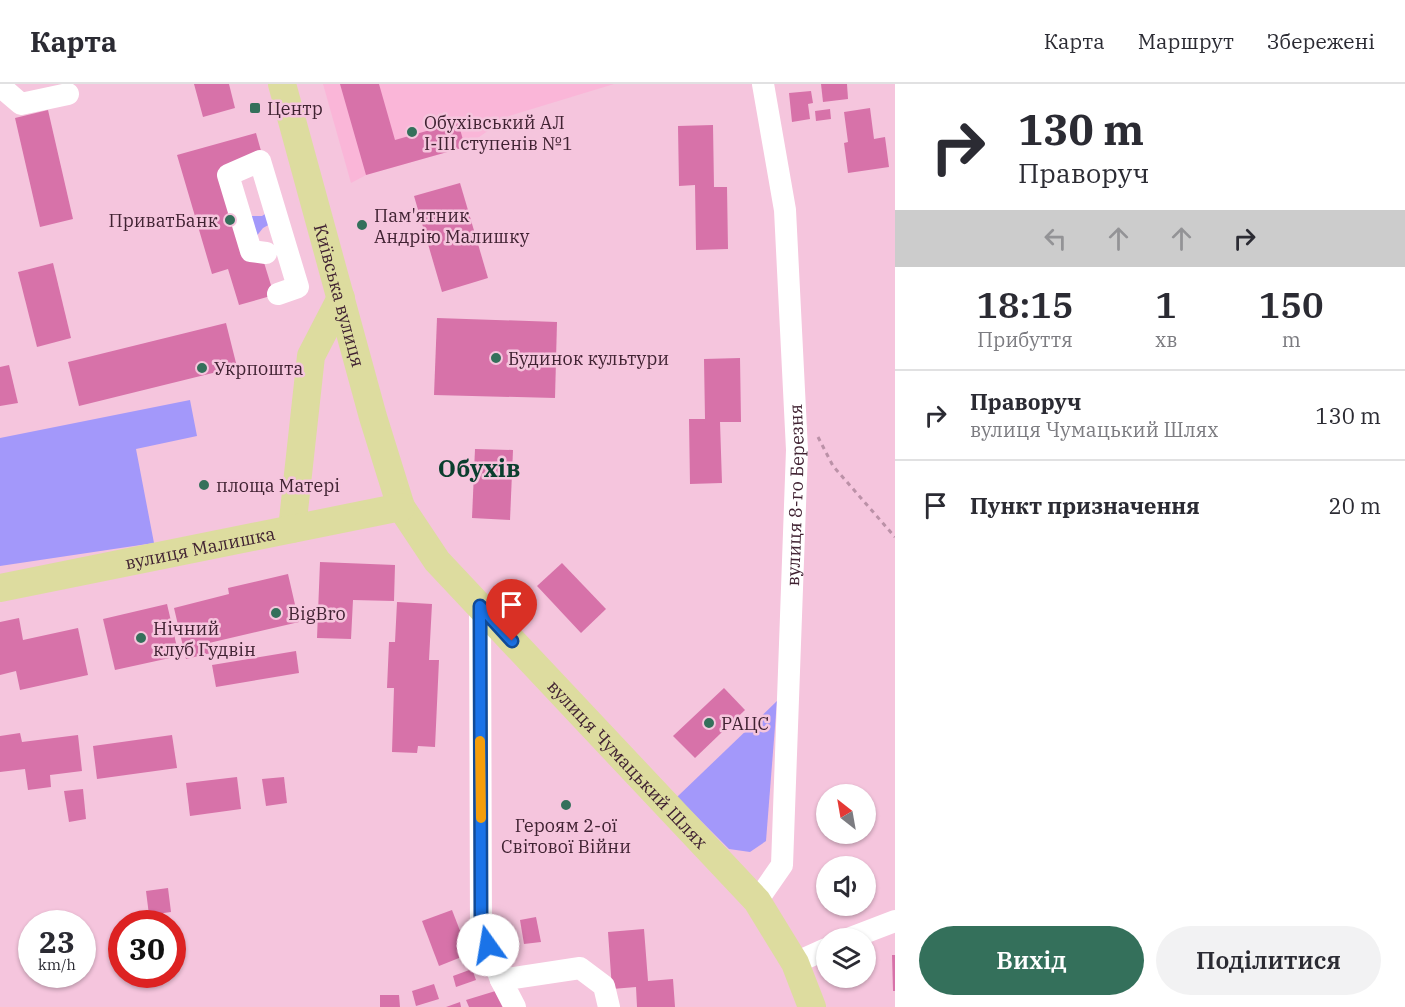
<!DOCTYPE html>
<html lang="uk">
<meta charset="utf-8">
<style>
:root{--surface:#fff;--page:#f2f2f3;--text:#2b2b33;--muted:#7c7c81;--line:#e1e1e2;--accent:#34705b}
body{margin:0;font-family:"IBM Plex Serif",serif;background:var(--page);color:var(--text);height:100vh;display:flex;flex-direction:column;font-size:22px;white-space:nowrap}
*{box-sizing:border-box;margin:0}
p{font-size:20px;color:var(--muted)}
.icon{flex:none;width:33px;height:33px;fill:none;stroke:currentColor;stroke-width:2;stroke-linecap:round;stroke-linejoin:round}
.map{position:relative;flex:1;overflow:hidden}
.sheet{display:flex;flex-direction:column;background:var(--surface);width:510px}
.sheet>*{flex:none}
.top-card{background:#fff;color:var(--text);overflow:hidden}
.needle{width:39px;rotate:329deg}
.tools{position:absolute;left:816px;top:700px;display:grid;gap:12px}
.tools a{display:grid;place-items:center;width:60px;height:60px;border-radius:50%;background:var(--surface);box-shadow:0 2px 4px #0004;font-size:30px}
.speed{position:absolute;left:18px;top:826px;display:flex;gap:12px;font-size:30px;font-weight:700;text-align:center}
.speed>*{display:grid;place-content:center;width:78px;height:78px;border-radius:50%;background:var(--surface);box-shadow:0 2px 4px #0004;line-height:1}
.speed small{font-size:15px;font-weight:400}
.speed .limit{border:9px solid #d22;background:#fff;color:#111}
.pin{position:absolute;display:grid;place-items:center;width:51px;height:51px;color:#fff;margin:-62px -26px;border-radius:50% 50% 50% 0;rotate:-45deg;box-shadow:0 0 6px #0007}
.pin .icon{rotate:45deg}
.me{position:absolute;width:66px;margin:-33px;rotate:347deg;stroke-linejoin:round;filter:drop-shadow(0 0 4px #0008)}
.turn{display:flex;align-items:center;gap:21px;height:126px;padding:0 24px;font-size:27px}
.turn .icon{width:78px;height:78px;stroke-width:2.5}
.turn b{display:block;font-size:42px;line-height:51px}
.lanes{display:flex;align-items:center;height:57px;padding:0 24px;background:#0003;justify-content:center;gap:30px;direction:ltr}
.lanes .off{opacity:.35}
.eta{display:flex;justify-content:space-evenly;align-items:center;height:102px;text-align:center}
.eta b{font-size:36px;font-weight:600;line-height:42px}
.cta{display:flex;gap:12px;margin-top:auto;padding:12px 24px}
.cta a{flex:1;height:69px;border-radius:36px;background:var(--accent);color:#fff;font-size:24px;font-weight:600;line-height:69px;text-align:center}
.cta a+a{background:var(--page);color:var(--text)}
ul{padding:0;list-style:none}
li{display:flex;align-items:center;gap:18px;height:90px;padding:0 24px;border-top:2px solid var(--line)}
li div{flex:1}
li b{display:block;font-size:22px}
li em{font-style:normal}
header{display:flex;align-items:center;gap:36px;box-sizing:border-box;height:84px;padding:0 30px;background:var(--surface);border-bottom:2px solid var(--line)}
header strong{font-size:28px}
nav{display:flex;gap:33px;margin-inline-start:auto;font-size:21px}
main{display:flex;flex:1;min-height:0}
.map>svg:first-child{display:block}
.built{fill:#fab6d8}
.green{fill:#a398fa}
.building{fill:#d772a9}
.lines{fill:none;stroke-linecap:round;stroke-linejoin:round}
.path{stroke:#bb91a7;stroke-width:3;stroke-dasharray:4.5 4.5;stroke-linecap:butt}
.minor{stroke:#fff;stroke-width:22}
.major{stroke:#dddc9f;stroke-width:28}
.route-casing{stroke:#114b97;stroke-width:15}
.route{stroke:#1a73e8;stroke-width:10}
.slow{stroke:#f59e0b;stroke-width:10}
.poi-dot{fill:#34705b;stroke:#f5c5dd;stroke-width:2}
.labels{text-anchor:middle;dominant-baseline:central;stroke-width:5;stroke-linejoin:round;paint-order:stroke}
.poi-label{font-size:18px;fill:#402232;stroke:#f5c5dd;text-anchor:start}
.street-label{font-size:18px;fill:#402232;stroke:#f5c5dd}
.district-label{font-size:24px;font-weight:bold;fill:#0a3e2e;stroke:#f5c5dd}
</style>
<header>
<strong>Карта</strong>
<nav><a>Карта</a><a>Маршрут</a><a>Збережені</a></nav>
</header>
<main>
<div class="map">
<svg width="895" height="923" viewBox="0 0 895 923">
<rect width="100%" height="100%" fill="#f5c5dd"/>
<path class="built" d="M323,0H614L509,32L465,63L366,91L351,99Z"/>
<g class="green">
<path d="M268,128L272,139L263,144L255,154L250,132H262Z"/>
<path d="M190,316L197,352L136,365L154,459L0,482V354Z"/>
<path d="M777,617L766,757L750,768L729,765L677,713Z"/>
</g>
<g class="building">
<path d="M194,0H229L235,24L203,33Z"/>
<path d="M340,0H379L395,56L458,38L465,63L366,91Z"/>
<path d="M821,0H847L848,15L823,18Z"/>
<path d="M811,7L813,19L808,20L810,35L792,38L789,9Z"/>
<path d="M870,24L874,55L885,53L889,83L848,89L844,59L848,58L844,28Z"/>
<path d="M830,25L831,35L816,37L815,27Z"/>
<path d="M48,26L73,135L40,143L15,34Z"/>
<path d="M713,41L714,103H727L728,165L696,166L695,101L679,102L678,42Z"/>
<path d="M256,49L263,74L222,86L262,172L274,211L239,221L228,185L212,190L177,71Z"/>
<path d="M460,99L488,194L442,208L414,112Z"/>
<path d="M53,179L71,254L37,263L18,188Z"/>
<path d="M437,234L557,238L555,314L434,311Z"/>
<path d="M226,239L237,283L79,322L68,278Z"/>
<path d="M740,274L741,338H720L722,399L690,400L689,335H705L704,275Z"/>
<path d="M9,281L18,319L0,322V283Z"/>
<path d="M475,365L513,366L510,436L472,434Z"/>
<path d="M320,478L395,481L394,517L353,516L351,555L317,554Z"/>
<path d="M562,479L606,525L581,549L537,502Z"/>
<path d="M288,490L299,538L209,559L211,569L186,575L174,524L229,510L228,504Z"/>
<path d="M397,518L432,520L429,576H439L435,663L418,662L417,669L392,668L394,604H387L389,558H395Z"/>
<path d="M167,520L179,572L115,586L103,535Z"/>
<path d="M19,534L23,556L78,544L88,591L20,606L16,587L0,591V538Z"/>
<path d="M296,567L299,589L216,603L212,581Z"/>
<path d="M724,604L745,626L695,674L673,652Z"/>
<path d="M20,649L22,658L78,651L82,687L50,691L51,703L28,706L25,685L0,688V652Z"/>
<path d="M172,651L177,684L97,695L93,662Z"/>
<path d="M237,693L241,725L190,732L186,699Z"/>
<path d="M284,693L287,719L266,722L262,695Z"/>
<path d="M83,705L86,735L69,738L64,707Z"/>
<path d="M168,804L171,828L149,831L146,807Z"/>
<path d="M452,826L469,870L439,882L422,837Z"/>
<path d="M536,833L541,858L524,860L520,836Z"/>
<path d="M644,845L648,897L673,895L675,923H637L636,903L612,905L608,848Z"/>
<path d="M892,871H895V907H893Z"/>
<path d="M472,885L476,896L456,903L453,892Z"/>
<path d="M434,900L439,915L416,922L412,907Z"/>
<path d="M502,905L507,923H469L466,916Z"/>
<path d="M380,911H399L400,923H380Z"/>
<path d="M460,918L461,923H446Z"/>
</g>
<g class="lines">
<path class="path" d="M818,353L833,382L895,453"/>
<g class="minor">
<path d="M0,2L21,20L68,10"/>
<path d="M266,169L251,167L228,91L260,77L298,203L278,210"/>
<path d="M480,522L481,844L501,896"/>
<path id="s1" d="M757,817L782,781L797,366L785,126L763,0"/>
<path d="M848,855L895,837"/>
<path d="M795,879L826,865"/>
<path d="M515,923L501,896L580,884L604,902L609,923"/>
</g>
<g class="major">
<path id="s2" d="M282,0L373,333L401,423L437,477L757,817L795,879L812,923"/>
<path d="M292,445L311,272L341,214"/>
<path id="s3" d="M0,504L401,423"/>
</g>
</g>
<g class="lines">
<defs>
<path id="route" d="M488,861L481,844L480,522L512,557"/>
</defs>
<use href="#route" class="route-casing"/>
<use href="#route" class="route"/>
<path class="slow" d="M480,657L481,734"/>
</g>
<g class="poi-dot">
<rect x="249" y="18" width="12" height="12" rx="3"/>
<circle cx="412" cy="48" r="6"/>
<circle cx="230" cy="136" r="6"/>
<circle cx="362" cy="141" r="6"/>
<circle cx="496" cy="274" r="6"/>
<circle cx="202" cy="284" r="6"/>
<circle cx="204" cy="401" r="6"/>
<circle cx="276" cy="529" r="6"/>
<circle cx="141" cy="554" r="6"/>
<circle cx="709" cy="639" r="6"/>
<circle cx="566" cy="721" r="6"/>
</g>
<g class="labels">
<g class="poi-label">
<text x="267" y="24">Центр</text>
<text x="424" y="38">Обухівський АЛ<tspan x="424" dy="21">І-ІІІ ступенів №1</tspan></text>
<text x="374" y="131">Пам'ятник<tspan x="374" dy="21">Андрію Малишку</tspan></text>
<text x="218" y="136" text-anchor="end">ПриватБанк</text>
<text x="508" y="274">Будинок культури</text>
<text x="214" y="284">Укрпошта</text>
<text x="216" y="401">площа Матері</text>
<text x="288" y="529">BigBro</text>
<text x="153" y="544">Нічний<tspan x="153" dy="21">клуб Гудвін</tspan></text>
<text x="721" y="639">РАЦС</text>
<text x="566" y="741" text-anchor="middle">Героям 2-ої<tspan x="566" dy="21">Світової Війни</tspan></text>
</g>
<g class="street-label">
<text stroke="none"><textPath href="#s2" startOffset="219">Київська вулиця</textPath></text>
<text stroke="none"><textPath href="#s1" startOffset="414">вулиця 8-го Березня</textPath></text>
<text stroke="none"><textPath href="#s3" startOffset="204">вулиця Малишка</textPath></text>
<text stroke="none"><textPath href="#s2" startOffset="783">вулиця Чумацький Шлях</textPath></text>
</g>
<g class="district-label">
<text x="479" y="384">Обухів</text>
</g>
</g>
</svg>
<div class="tools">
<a><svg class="needle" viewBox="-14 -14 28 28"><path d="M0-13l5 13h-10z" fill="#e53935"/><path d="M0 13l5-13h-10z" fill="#7c7c81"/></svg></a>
<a><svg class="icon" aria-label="sound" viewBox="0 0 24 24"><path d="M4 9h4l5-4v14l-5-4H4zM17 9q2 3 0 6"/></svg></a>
<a><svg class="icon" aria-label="layers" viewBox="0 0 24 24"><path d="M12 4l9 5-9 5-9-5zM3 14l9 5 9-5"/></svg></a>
</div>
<div class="speed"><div>23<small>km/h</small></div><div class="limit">30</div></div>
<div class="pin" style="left:512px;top:557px;background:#d93025"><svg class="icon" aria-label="arrive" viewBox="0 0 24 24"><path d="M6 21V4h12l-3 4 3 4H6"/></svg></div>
<svg class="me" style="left:488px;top:861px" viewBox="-20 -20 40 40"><circle r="19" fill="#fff"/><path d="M0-13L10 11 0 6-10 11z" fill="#1a73e8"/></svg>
</div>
<section class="sheet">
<div class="top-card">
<div class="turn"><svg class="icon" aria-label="right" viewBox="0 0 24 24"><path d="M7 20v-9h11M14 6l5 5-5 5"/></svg><div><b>130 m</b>Праворуч</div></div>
<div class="lanes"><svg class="icon off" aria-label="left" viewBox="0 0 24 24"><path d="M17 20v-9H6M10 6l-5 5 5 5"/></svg><svg class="icon off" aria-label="ahead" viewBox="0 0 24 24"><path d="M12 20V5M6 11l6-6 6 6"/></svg><svg class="icon off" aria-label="ahead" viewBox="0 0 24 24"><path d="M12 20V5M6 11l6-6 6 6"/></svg><svg class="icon" aria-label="right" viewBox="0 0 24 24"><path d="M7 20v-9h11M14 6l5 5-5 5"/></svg></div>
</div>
<div class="eta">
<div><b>18:15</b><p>Прибуття</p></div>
<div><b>1</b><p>хв</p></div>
<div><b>150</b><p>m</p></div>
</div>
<ul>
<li><svg class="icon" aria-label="right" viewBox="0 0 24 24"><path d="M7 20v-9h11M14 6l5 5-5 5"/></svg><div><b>Праворуч</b><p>вулиця Чумацький Шлях</p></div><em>130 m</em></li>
<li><svg class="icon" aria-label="arrive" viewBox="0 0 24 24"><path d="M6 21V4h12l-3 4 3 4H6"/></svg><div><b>Пункт призначення</b></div><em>20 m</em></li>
</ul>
<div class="cta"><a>Вихід</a><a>Поділитися</a></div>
</section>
</main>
